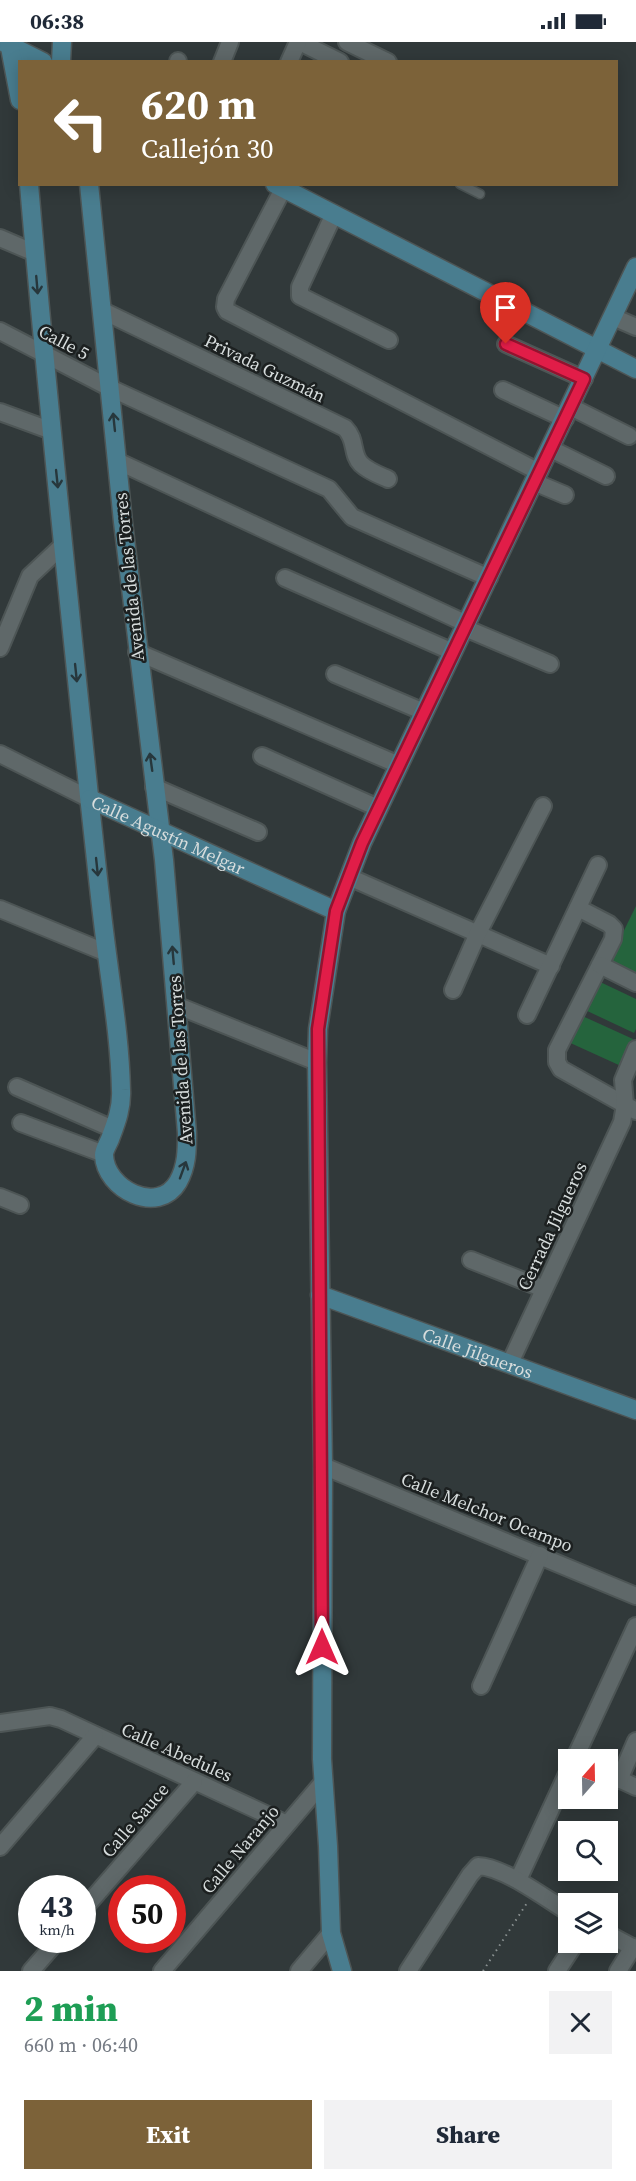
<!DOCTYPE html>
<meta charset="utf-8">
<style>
:root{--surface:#fff;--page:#f2f2f3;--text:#1f2937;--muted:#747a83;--accent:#7c6239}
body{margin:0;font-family:"Source Serif 4",serif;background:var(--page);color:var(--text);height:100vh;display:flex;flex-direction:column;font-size:22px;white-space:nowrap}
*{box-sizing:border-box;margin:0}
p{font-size:20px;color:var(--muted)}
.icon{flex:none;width:33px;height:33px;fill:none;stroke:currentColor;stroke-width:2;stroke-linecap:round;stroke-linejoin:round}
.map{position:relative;height:1929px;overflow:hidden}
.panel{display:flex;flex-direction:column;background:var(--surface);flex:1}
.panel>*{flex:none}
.top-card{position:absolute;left:18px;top:18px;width:600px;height:126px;border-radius:0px;box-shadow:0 3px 15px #0003;background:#7c6239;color:#fff;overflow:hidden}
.needle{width:39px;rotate:20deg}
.controls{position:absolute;left:558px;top:1707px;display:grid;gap:12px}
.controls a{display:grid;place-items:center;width:60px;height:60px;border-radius:0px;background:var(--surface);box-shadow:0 3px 15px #0003;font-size:30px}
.speed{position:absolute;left:18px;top:1833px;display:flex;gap:12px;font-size:30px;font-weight:700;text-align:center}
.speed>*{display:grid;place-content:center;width:78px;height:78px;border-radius:50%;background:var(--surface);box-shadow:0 3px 15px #0003;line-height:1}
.speed small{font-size:15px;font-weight:400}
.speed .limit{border:9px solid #d22;background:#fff;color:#111}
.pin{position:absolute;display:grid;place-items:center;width:51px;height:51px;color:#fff;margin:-62px -26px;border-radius:50% 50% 50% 0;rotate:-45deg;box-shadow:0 0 6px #0007}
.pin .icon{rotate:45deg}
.me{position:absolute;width:66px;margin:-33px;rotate:0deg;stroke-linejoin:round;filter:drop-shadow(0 0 4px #0008)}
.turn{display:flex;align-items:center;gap:21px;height:126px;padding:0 24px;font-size:27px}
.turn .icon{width:78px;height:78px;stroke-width:2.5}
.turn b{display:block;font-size:42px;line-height:51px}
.round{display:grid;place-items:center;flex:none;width:63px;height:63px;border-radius:0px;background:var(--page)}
.summary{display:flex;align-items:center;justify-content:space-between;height:102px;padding:0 24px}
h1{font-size:36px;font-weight:800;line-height:45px;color:#1e9e55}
.primary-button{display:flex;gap:12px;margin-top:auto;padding:12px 24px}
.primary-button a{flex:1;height:69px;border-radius:0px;background:var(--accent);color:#fff;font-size:24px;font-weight:800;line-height:69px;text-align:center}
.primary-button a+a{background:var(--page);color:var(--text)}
.status{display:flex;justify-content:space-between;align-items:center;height:42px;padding:0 30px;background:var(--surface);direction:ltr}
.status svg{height:16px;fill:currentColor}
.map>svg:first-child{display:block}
.pitch{fill:#25643d}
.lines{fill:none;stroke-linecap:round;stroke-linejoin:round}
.lane-casing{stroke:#4d5555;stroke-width:11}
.street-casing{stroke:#4d5555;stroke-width:20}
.secondary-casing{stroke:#4d5555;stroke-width:21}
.path{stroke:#8b9292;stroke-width:2;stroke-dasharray:1.5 4.5;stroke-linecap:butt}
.lane{stroke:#5f6869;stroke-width:8}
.street{stroke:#5f6869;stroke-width:16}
.secondary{stroke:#497d8f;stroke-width:18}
.oneway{stroke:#27373c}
.route-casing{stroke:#92132f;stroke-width:15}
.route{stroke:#e11d48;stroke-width:10}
.labels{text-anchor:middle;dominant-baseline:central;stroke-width:5;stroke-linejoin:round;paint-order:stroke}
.street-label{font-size:18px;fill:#d6dcdc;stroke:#1c2020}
</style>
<div class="status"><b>06:38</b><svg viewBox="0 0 49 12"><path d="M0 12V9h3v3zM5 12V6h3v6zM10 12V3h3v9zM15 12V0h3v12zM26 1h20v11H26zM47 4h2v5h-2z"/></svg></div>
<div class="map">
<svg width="636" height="1929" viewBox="0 0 636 1929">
<rect width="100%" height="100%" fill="#31393a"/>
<g class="pitch">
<path d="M636,864V932L609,919Z"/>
<path d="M596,938L636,957V987L634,991L583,967Z"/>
<path d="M578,972L633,997L621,1024L566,999Z"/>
</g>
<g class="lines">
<defs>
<path id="lane" d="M460,142L480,152"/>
<g id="street">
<path d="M300,0L340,20"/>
<path d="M347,0L388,20"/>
<path d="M178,20V19"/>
<path d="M222,20L230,0"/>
<path d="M289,20L298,0"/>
<path d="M283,147L226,257L225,265L227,269L539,430"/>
<path d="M334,172L300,245V254L389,298"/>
<path d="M0,196L35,211"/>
<path d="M103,269L345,386C357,398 351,412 361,422C368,429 379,433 388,437"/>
<path d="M613,275L636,285"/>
<path d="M0,289L110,346L329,447L352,475L489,536"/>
<path d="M506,302L584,337"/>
<path d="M503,348L565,377"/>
<path d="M571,365L629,394"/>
<path d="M0,370L52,389"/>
<path d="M551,407L606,434"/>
<path d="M117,419L467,582"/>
<path d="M534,440L565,453"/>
<path d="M285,536L453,610"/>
<path d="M465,586L550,622"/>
<path d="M0,606L30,534L63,503"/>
<path d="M137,610L399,723"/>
<path d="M335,632L424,670"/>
<path d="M0,712L90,757"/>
<path d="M262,714L378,766"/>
<path d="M154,745L258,790"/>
<path d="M349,835L551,924"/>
<path d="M578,866L609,882L614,887L613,897L557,1008V1020L561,1027L636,1069"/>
<path d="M0,867L107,911"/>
<path d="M600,923L636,941"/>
<path d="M453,948L478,891L543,764"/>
<path d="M178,964L317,1020"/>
<path d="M527,973L598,823"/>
<path d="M17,1045L113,1087"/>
<path d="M21,1081L104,1112"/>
<path d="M0,1155L20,1163"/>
<path d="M471,1218L544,1247"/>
<path d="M510,1321L622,1080L625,1063L623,1038L636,1007"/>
<path d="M323,1424L636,1554"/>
<path d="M481,1644L540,1513"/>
<path d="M0,1681L50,1674L61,1677L287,1782"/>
<path d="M574,1718L636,1584"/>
<path d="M608,1732L636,1745"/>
<path d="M619,1738L636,1699"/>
<path d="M0,1805L95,1694"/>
<path d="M518,1838L568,1730"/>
<path d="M82,1869L194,1740"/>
<path d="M608,1892L636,1907"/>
<path d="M31,1929L58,1898"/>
<path d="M162,1929L324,1739"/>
<path d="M299,1929L331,1891"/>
<path d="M408,1929L470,1833L478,1824C504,1825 545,1856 568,1870"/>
<path d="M557,1929L576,1900"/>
<path d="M618,1929L633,1905"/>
</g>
<g id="secondary">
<path d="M3,0L43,20"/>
<path d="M9,0L20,58"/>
<path d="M61,20L62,0"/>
<path d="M29,142C46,347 68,550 89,754C95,807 100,860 107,912C113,958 120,1002 121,1048C122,1066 116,1081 110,1097C108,1102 104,1108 104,1113C105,1147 158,1174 178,1140C187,1124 187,1108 187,1091L164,818L123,480L89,142"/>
<path d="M275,142L636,327"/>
<path id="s1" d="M90,757L336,869"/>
<path id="s2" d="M320,1253L636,1368"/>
<path d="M342,1929L331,1891L328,1804L322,1717L323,1424L317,1020L318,987L336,869L362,801L636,225"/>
</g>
</defs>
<use href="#lane" class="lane-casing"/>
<use href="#street" class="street-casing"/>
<use href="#secondary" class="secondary-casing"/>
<path class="path" d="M483,1929L527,1861"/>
<use href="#lane" class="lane"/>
<use href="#street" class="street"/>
<use href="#secondary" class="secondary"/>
</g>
<defs><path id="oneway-shaft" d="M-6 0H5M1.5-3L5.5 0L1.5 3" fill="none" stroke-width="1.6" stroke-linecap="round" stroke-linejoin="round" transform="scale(1.5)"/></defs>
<g class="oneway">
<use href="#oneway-shaft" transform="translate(37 243) rotate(85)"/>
<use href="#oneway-shaft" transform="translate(114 380) rotate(-96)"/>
<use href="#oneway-shaft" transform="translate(57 437) rotate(84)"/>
<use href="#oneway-shaft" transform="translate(76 631) rotate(84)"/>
<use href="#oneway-shaft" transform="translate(151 720) rotate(-98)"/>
<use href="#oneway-shaft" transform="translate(97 825) rotate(84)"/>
<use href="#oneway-shaft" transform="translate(173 913) rotate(-95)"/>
<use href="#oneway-shaft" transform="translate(183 1128) rotate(-70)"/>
</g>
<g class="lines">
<defs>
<path id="route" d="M322,1605L318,987L336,869L362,801L584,337L506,302"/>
</defs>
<use href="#route" class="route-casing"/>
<use href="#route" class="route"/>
</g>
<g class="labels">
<g class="street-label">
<text transform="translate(64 300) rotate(28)">Calle 5</text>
<text transform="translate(265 326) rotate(26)">Privada Guzmán</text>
<text transform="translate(129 535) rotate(-96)">Avenida de las Torres</text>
<text stroke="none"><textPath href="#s1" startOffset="86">Calle Agustín Melgar</textPath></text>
<text transform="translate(180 1018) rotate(-94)">Avenida de las Torres</text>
<text transform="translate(552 1184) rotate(-65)">Cerrada Jilgueros</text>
<text stroke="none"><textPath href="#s2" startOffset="168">Calle Jilgueros</textPath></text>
<text transform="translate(487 1470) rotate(22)">Calle Melchor Ocampo</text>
<text transform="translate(177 1710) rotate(24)">Calle Abedules</text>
<text transform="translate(135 1778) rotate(-49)">Calle Sauce</text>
<text transform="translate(240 1807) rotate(-50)">Calle Naranjo</text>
</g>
</g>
</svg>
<div class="controls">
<a><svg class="needle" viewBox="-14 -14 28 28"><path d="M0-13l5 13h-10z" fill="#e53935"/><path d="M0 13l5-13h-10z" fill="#747a83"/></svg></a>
<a><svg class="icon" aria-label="search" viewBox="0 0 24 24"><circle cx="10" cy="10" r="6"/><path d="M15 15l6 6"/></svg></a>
<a><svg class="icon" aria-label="layers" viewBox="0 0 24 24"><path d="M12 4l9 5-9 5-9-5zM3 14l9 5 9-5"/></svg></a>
</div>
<div class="speed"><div>43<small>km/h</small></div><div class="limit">50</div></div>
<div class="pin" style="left:506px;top:302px;background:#d93025"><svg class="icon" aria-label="arrive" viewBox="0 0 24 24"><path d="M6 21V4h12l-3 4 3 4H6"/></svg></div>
<svg class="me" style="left:322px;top:1605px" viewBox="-20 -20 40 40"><path d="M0-17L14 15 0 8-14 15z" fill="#e11d48" stroke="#fff" stroke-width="4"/></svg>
<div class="top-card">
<div class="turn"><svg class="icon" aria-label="left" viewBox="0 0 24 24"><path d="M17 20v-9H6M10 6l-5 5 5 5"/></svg><div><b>620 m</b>Callejón 30</div></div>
</div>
</div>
<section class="panel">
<div class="summary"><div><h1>2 min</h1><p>660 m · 06:40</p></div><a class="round"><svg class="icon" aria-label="close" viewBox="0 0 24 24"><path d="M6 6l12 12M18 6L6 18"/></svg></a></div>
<div class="primary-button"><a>Exit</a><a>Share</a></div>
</section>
